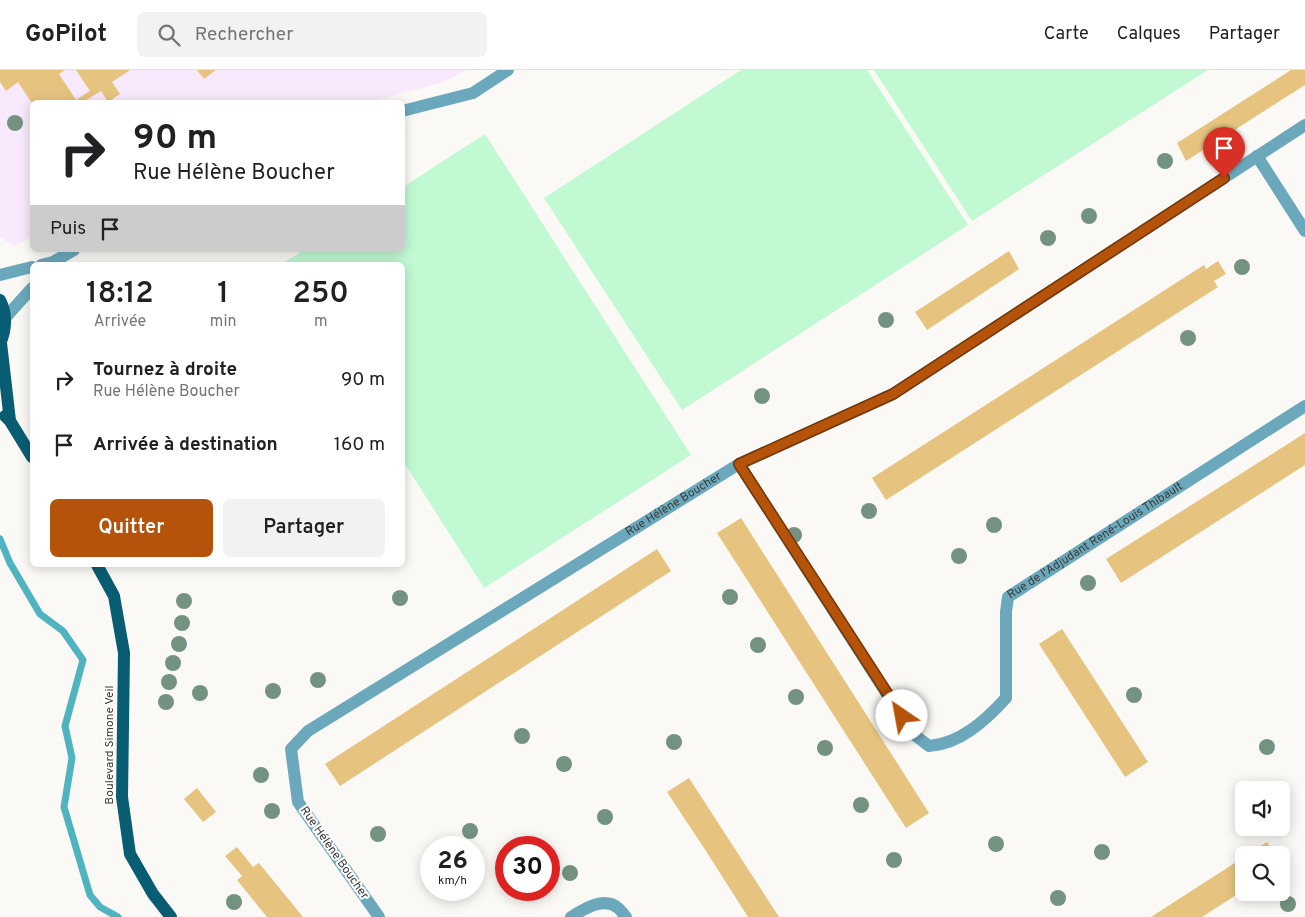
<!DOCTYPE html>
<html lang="fr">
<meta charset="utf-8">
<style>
:root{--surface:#fff;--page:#f2f2f2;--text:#202124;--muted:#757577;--line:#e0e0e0;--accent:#b45309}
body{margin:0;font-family:Overpass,sans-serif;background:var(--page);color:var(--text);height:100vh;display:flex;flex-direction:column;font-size:19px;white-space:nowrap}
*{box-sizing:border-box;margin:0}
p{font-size:16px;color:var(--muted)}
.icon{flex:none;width:28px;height:28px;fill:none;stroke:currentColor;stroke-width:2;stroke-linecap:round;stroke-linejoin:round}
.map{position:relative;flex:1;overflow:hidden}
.panel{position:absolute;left:30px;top:192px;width:375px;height:305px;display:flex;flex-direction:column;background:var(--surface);border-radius:8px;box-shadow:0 2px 12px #0003}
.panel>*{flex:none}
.hud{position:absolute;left:30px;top:30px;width:375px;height:152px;border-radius:8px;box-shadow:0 2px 12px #0003;background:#fff;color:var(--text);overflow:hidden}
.controls{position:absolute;left:1235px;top:711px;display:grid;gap:10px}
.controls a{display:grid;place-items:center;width:55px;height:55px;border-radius:8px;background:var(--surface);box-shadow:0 2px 12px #0003;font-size:25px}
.speed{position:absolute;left:420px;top:766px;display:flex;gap:10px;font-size:25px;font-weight:700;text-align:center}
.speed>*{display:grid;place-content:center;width:65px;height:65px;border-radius:50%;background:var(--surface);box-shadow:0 2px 12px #0003;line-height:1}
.speed small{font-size:12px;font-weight:400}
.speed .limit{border:8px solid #d22;background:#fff;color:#111}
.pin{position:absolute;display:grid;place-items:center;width:42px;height:42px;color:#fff;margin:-51px -21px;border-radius:50% 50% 50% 0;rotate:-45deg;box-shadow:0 0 5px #0007}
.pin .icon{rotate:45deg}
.me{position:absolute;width:55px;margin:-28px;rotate:327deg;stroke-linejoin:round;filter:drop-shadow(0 0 4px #0008)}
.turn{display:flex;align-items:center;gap:18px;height:105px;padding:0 20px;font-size:22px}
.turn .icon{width:65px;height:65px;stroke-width:2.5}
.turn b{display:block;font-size:35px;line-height:42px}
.then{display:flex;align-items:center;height:48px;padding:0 20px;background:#0003;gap:10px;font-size:19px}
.eta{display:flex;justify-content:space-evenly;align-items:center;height:85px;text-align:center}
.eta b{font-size:30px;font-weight:600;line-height:35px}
.action{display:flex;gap:10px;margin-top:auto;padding:10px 20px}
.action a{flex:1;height:58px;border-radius:8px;background:var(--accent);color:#fff;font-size:20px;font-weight:600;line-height:58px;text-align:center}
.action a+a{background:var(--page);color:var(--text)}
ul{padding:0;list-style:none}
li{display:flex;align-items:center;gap:15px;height:65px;padding:0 20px}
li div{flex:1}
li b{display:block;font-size:19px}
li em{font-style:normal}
header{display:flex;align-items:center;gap:30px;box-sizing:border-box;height:70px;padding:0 25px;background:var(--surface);border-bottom:1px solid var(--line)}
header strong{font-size:24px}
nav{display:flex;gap:28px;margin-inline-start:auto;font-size:18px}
.search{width:350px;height:45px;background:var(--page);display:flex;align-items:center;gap:12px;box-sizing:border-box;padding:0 18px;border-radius:8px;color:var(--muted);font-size:19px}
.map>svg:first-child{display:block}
.medical{fill:#f9e9fc}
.green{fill:#c1f9d3}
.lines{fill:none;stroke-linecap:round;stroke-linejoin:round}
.stream{stroke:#4fb4bf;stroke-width:7}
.building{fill:#e7c380}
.minor{stroke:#6ba8bc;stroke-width:12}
.major{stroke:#085d72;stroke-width:12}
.tree{fill:#749280}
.route-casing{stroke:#753606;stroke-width:12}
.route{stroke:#b45309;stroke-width:9}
.labels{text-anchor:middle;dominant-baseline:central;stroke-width:4;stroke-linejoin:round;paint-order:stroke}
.street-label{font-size:12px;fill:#3c3b39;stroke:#fff}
</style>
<header>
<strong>GoPilot</strong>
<div class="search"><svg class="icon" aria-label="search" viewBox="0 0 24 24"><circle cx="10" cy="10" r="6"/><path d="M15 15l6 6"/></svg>Rechercher</div>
<nav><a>Carte</a><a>Calques</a><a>Partager</a></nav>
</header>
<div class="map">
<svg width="1305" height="847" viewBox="0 0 1305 847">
<rect width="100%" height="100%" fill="#fbf9f5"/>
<path class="medical" d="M0,0H467L441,13L368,32H32V167L14,176L0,167Z"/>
<g class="green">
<path d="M741,0H867L968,155L682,340L544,128Z"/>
<path d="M874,0H1208L972,151Z"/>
<path d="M485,64L691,385L484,518L403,391L402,195H280L304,180H402L403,117Z"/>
</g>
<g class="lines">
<path class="stream" d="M0,469L10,493L40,544L63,561L83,590L65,656L72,688L64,737L90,825L100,837L118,847"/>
</g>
<g class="building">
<path d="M0,0H65L59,4L76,30L90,21L76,0H130L112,12L120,24L108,32L101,21L83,32H31L18,12L6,21L0,12Z"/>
<path d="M197,0H216L204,9Z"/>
<path d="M1291,0H1305V15L1186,91L1177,73Z"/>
<path d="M1009,181L1019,199L927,260L915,242Z"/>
<path d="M1218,191L1226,204L1214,211L1218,217L886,430L872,408L1204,195L1206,199Z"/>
<path d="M1305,363V395L1121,513L1106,489Z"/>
<path d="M741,448L929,743L906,758L717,463Z"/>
<path d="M657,479L671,501L340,716L325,694Z"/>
<path d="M1062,559L1148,692L1125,707L1039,574Z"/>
<path d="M689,708L779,847H748L704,778L667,722Z"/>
<path d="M197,718L216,742L203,752L184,729Z"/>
<path d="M1267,772L1275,785H1247Z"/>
<path d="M237,777L253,797L259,793L303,847H267L237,810L242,806L225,786Z"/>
<path d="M1244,787V820L1202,847H1151Z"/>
</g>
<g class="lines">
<g class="minor">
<path d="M402,41L473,23L508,0"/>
<path d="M1257,86L1305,161"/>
<path d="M41,195L53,192L74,180"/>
<path d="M0,205L32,197"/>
<path d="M5,248L32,218"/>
<path id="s1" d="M739,394L912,663L929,676C960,674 986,650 1006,628V542L1008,527L1305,336"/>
<path id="s2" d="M379,847L298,732L291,679L308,661L739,394L893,324L1305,55"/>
<path d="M571,847C584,839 604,826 618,838C621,840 623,844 626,847"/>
</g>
<g class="major">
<path d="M0,230C7,244 6,260 0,274"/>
<path d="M1,273L10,351"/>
<path d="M5,346L10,351L32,387"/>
<path d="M97,495L114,526L124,583L122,727L130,784L153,824L171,847"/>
</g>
</g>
<g class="tree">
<circle cx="15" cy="53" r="8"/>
<circle cx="1165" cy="91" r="8"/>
<circle cx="1089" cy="146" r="8"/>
<circle cx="1048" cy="168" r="8"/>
<circle cx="1242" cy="197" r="8"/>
<circle cx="886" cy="250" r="8"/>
<circle cx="1188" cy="268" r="8"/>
<circle cx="762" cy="326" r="8"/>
<circle cx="869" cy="441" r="8"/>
<circle cx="994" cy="455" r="8"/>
<circle cx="794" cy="465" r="8"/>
<circle cx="959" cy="486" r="8"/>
<circle cx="1088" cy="513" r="8"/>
<circle cx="730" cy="527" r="8"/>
<circle cx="400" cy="528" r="8"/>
<circle cx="184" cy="531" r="8"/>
<circle cx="182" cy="553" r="8"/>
<circle cx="179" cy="574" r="8"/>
<circle cx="758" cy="575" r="8"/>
<circle cx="173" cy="593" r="8"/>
<circle cx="318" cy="610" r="8"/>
<circle cx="169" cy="612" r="8"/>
<circle cx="273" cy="621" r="8"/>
<circle cx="200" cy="623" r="8"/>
<circle cx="1134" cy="625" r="8"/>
<circle cx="796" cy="627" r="8"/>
<circle cx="166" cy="632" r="8"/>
<circle cx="522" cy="666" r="8"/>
<circle cx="674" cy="672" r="8"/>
<circle cx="1267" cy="677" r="8"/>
<circle cx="825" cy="678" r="8"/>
<circle cx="564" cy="694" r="8"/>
<circle cx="261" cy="705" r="8"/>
<circle cx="861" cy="735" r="8"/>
<circle cx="272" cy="741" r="8"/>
<circle cx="605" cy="747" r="8"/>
<circle cx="470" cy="761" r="8"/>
<circle cx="378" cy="764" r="8"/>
<circle cx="996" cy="774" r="8"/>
<circle cx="1102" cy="782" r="8"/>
<circle cx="894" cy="790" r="8"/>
<circle cx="570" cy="803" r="8"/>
<circle cx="1058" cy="828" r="8"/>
<circle cx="234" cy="832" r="8"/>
<circle cx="1288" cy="834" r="8"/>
</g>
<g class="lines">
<defs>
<path id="route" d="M902,646L739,394L893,324L1224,108"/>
</defs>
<use href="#route" class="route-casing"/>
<use href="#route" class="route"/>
</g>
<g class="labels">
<g class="street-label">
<text stroke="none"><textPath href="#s2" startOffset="649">Rue Hélène Boucher</textPath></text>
<text stroke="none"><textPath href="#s1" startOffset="639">Rue de l'Adjudant René-Louis Thibault</textPath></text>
<text transform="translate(110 675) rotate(-90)">Boulevard Simone Veil</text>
<text transform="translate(334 783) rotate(55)">Rue Hélène Boucher</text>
</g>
</g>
</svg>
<div class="controls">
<a><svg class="icon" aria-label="sound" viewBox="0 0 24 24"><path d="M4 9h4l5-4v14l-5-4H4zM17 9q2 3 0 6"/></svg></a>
<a><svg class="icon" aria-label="search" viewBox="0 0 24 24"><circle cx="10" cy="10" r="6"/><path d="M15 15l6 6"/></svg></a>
</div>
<div class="speed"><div>26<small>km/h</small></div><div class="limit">30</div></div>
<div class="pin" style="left:1224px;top:108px;background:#d93025"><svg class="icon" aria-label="arrive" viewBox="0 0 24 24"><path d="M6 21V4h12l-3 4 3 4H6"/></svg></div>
<svg class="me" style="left:902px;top:646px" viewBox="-20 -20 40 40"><circle r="19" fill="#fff"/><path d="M0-13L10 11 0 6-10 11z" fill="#b45309"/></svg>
<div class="hud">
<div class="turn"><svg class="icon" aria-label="right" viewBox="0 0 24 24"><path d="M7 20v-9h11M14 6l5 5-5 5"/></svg><div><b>90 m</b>Rue Hélène Boucher</div></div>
<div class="then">Puis<svg class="icon" aria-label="arrive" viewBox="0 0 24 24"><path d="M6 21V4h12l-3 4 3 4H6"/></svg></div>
</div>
<section class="panel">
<div class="eta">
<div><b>18:12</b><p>Arrivée</p></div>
<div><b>1</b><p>min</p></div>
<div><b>250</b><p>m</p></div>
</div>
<ul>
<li><svg class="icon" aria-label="right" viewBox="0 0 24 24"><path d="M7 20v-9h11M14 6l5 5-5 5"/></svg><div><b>Tournez à droite</b><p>Rue Hélène Boucher</p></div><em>90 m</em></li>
<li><svg class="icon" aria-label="arrive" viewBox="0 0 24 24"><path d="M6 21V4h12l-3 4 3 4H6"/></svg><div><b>Arrivée à destination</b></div><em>160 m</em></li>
</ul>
<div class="action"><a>Quitter</a><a>Partager</a></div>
</section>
</div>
